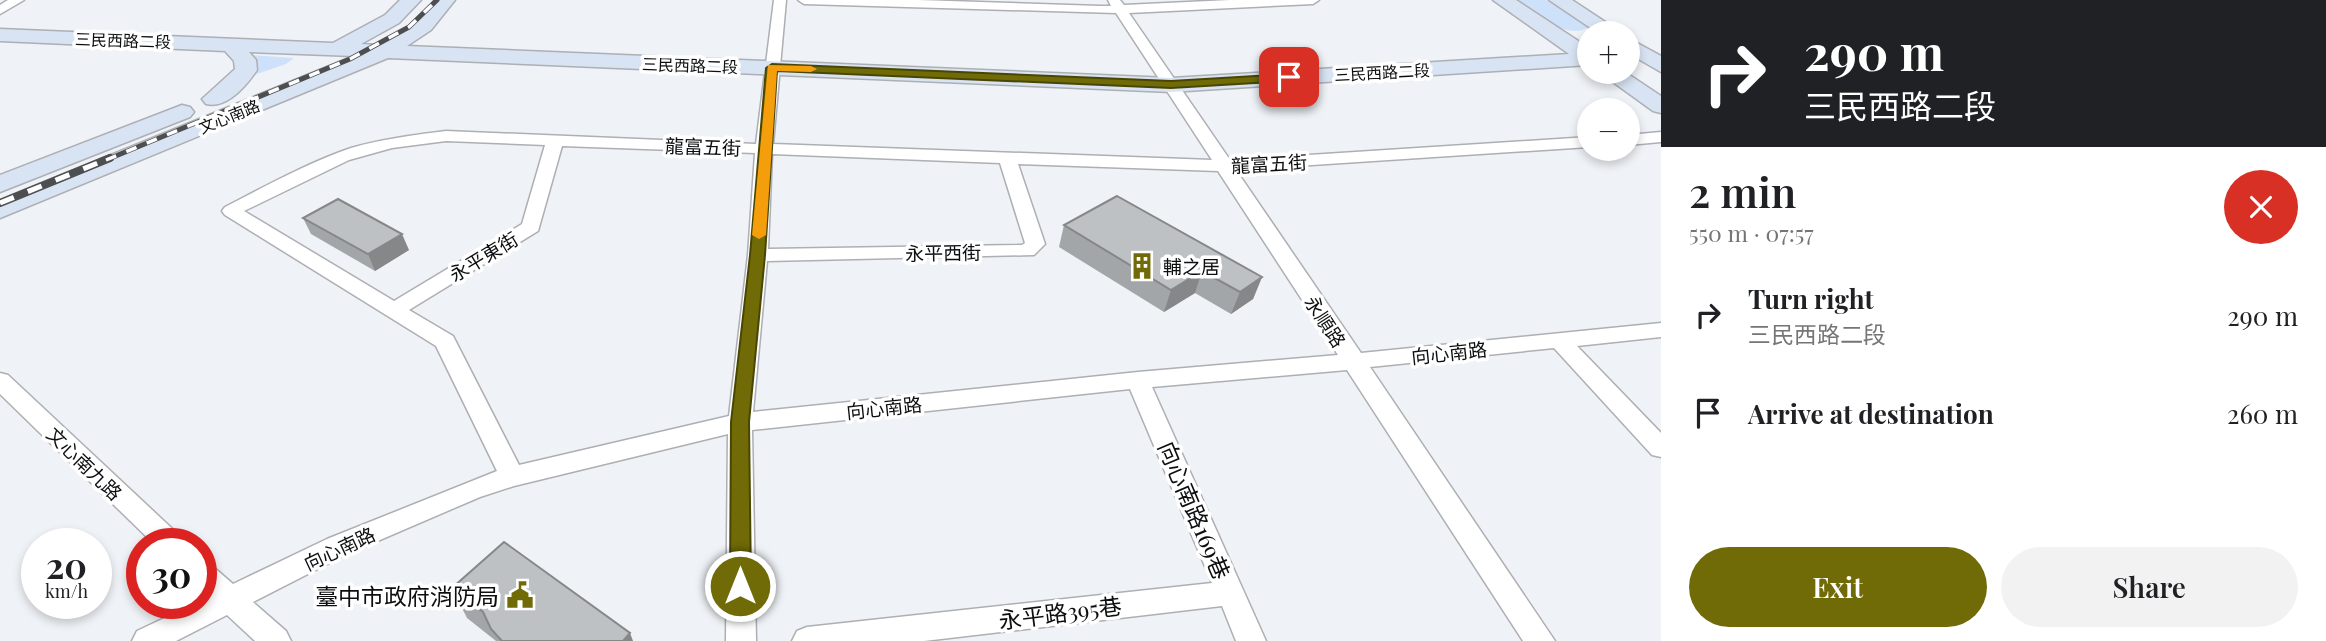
<!DOCTYPE html>
<meta charset="utf-8">
<style>
:root{--surface:#fff;--page:#f2f2f2;--text:#202124;--muted:#757577;--accent:#706b06}
body{margin:0;font-family:"Playfair Display","Noto Sans TC",serif;background:var(--page);color:var(--text);height:100vh;display:flex;flex-direction:column;font-size:26px;white-space:nowrap}
*{box-sizing:border-box;margin:0}
p{font-size:23px;color:var(--muted)}
.icon{flex:none;width:38px;height:38px;fill:none;stroke:currentColor;stroke-width:2;stroke-linecap:round;stroke-linejoin:round}
.map{position:relative;flex:1;overflow:hidden}
.panel{display:flex;flex-direction:column;background:var(--surface);width:665px}
.panel>*{flex:none}
.hud{background:#202124;color:#fff;overflow:hidden}
.tools{position:absolute;left:1577px;top:21px;display:grid;gap:14px}
.tools a{display:grid;place-items:center;width:63px;height:63px;border-radius:50%;background:var(--surface);box-shadow:0 4px 10px #0003;font-size:35px}
.speed{position:absolute;left:21px;top:528px;display:flex;gap:14px;font-size:35px;font-weight:700;text-align:center}
.speed>*{display:grid;place-content:center;width:91px;height:91px;border-radius:50%;background:var(--surface);box-shadow:0 4px 10px #0003;line-height:1}
.speed small{font-size:18px;font-weight:400}
.speed .limit{border:10px solid #d22;background:#fff;color:#111}
.pin{position:absolute;display:grid;place-items:center;width:60px;height:60px;color:#fff;margin:-30px;border-radius:14px;box-shadow:0 4px 10px #0006}
.me{position:absolute;width:77px;margin:-38px;rotate:0deg;stroke-linejoin:round;filter:drop-shadow(0 0 5px #0008)}
.turn{display:flex;align-items:center;gap:24px;height:147px;padding:0 28px;font-size:32px}
.turn .icon{width:91px;height:91px;stroke-width:2.5}
.turn b{display:block;font-size:49px;line-height:60px}
.round{display:grid;place-items:center;flex:none;width:74px;height:74px;border-radius:37px;background:var(--page)}
.head{display:flex;align-items:center;justify-content:space-between;height:119px;padding:0 28px}
h1{font-size:42px;font-weight:600;line-height:52px}
.cta{display:flex;gap:14px;margin-top:auto;padding:14px 28px}
.cta a{flex:1;height:80px;border-radius:42px;background:var(--accent);color:#fff;font-size:28px;font-weight:600;line-height:80px;text-align:center}
.cta a+a{background:var(--page);color:var(--text)}
ul{padding:0;list-style:none}
li{display:flex;align-items:center;gap:21px;height:98px;padding:0 28px}
li div{flex:1}
li b{display:block;font-size:26px}
li em{font-style:normal}
main{display:flex;flex:1;min-height:0}
.map>svg:first-child{display:block}
.green{fill:#cee1fa}
.lines{fill:none;stroke-linecap:round;stroke-linejoin:round}
.street-casing{stroke:#adafb3;stroke-width:3}
.secondary-casing{stroke:#adafb3;stroke-width:3}
.street{fill:#fff;fill-rule:evenodd}
.secondary{fill:#d8e4f4;fill-rule:evenodd}
.rail-far1-casing{stroke:#4c4e50;stroke-width:5}
.rail-casing{stroke:#4c4e50;stroke-width:8}
.rail-far1{stroke:#fff;stroke-width:3.5;stroke-dasharray:11;stroke-linecap:butt}
.rail{stroke:#fff;stroke-width:5;stroke-dasharray:15;stroke-linecap:butt}
.wall{fill:#a3a6a9}
.shaded-wall{fill:#858789}
.building{fill:#bec1c4;stroke:#858789;stroke-width:2}
.route{fill:#706b06;stroke:#494604;stroke-width:2}
.slow{fill:#f59e0b}
.labels{text-anchor:middle;dominant-baseline:central;stroke-width:7;stroke-linejoin:round;paint-order:stroke}
.far-street-label{font-size:16px;fill:#0d0e0f;stroke:#fff}
.street-label{font-size:19px;fill:#0d0e0f;stroke:#fff}
.poi-label{font-size:19px;fill:#0d0e0f;stroke:#fff;text-anchor:start}
.near-street-label{font-size:23px;fill:#0d0e0f;stroke:#fff}
.near-poi-label{font-size:23px;fill:#0d0e0f;stroke:#fff;text-anchor:end}
</style>
<main>
<div class="map">
<svg width="1661" height="641" viewBox="0 0 1661 641">
<rect width="100%" height="100%" fill="#eff2f6"/>
<g class="green">
<path d="M1514,0H1546L1584,24L1587,28C1564,40 1533,12 1514,0Z"/>
<path d="M251,55L294,58L286,64L245,78Z"/>
</g>
<g class="lines">
<defs>
<g id="street">
<path d="M8,0H24L0,14V5Z"/>
<path d="M774,0H786L773,144L1212,160L1116,13L804,4L798,0H919L1100,6H1111L1108,0H1120L1124,5L1230,0H1319L1313,4L1129,13L1230,160L1589,137V147L1236,170L1361,353L1661,323V337L1577,346L1661,433V457L1652,455L1554,348L1370,367L1555,641H1523L1347,370L1152,387L1266,641H1236L1222,606L924,641H792L797,631L807,627L1212,583L1130,389L752,430L756,641H726L728,434L514,486L480,497L345,555L253,602L286,631L291,641H255L227,615L176,641H132L137,631L194,604H201V600L208,597L201,591V561L211,565L233,584L327,539L497,471L436,346L225,215L222,211L225,207C266,186 307,163 351,148C382,139 414,135 446,131L756,144ZM446,141L545,145L522,224L394,301L244,211L349,160L392,148ZM562,146L755,153L748,255L729,416L519,465L453,336L409,310L538,231ZM772,154L1000,163L1025,243L1022,245L768,249ZM1018,164L1218,171L1338,355L1138,372L753,412L767,261L1034,255L1045,244Z"/>
<path d="M1661,132V142L1628,145V135Z"/>
<path d="M0,373L8,375L180,536L184,544H154L0,394Z"/>
</g>
<g id="secondary">
<path d="M400,0H421L399,23L361,44L379,45L417,22L435,0H455L431,30L407,46L1171,78L1569,54L1493,0H1516L1589,48V65L1171,92L388,58L0,218V200L354,56L249,52L256,60L257,70C246,86 227,109 206,104L202,99L235,69L234,61L225,51L0,41V29L333,43L385,15Z"/>
<path d="M1549,0H1572L1622,33H1598Z"/>
<path d="M1628,38L1661,56V72L1628,53Z"/>
<path d="M1599,72H1625L1661,96V113L1653,111Z"/>
<path d="M182,105L190,107L194,112L190,117L0,192V175Z"/>
</g>
</defs>
<use href="#street" class="street-casing"/>
<use href="#secondary" class="secondary-casing"/>
<use href="#street" class="street"/>
<use href="#secondary" class="secondary"/>
<defs>
<path id="rail-far1" d="M106,160L350,59L409,27L437,0"/>
<path id="rail" d="M0,203L110,158"/>
</defs>
<use href="#rail-far1" class="rail-far1-casing"/>
<use href="#rail" class="rail-casing"/>
<use href="#rail-far1" class="rail-far1"/>
<use href="#rail" class="rail"/>
</g>
<g class="wall">
<path d="M303,218L409,250L375,271L311,234Z"/>
<path d="M1064,225L1262,277L1253,299L1231,314L1195,293L1164,312L1059,247Z"/>
<path d="M452,588L633,641H496L467,618Z"/>
</g>
<g class="shaded-wall">
<path d="M402,234L409,250L375,271L368,254Z"/>
<path d="M1202,271L1195,293L1164,312L1171,290Z"/>
<path d="M1262,277L1253,299L1231,314L1240,292Z"/>
<path d="M630,633L633,641H623Z"/>
</g>
<g class="building">
<path d="M1117,196L1262,277L1240,292L1202,271L1171,290L1064,225Z"/>
<path d="M338,199L402,234L368,254L303,218Z"/>
<path d="M504,542L630,633L623,641H502L491,629L483,612L452,588Z"/>
</g>
<path class="route" d="M772,64L1171,81L1289,74L1294,77L1289,81L1171,88L777,71L765,255L749,422L751,586L748,593L740,596L733,593L730,586L731,422L750,255L766,68Z"/>
<path class="slow" d="M768,65L811,66L817,69L811,72L777,71L766,235L759,239L752,235Z"/>
<defs>
<symbol id="building-bare" viewBox="-9 -9 18 18"><path d="M-4-6H4V6H1V3H-1V6H-4ZM-2.5-4.3h1.7v1.8h-1.7ZM.8-4.3h1.7v1.8H.8ZM-2.5-1h1.7V.8h-1.7ZM.8-1h1.7V.8H.8Z" fill="#706b06" stroke="#fff" stroke-width="2.5" paint-order="stroke"/></symbol>
<symbol id="civic-bare" viewBox="-9 -9 18 18"><path d="M-.6-6.5H3V-4.5H.6V-3L4-1V1h2V6H-6V1h2V-1L-.6-3ZM-1.2 2.5V6h2.4V2.5Z" fill="#706b06" stroke="#fff" stroke-width="2.5" paint-order="stroke"/></symbol>
</defs>
<g fill-rule="evenodd">
<use href="#building-bare" x="1123" y="247" width="38" height="38"/>
<use href="#civic-bare" x="501" y="576" width="38" height="38"/>
</g>
<g class="labels">
<g class="far-street-label">
<text transform="translate(123 40) rotate(2)">三民西路二段</text>
<text transform="translate(690 65) rotate(2)">三民西路二段</text>
<text transform="translate(1382 72) rotate(-3)">三民西路二段</text>
<text transform="translate(229 116) rotate(-22)">文心南路</text>
</g>
<g class="street-label">
<text transform="translate(703 146) rotate(2)">龍富五街</text>
<text transform="translate(1269 163) rotate(-3)">龍富五街</text>
<text transform="translate(943 252) rotate(-1)">永平西街</text>
<text transform="translate(483 256) rotate(-31)">永平東街</text>
<text transform="translate(1326 321) rotate(57)">永順路</text>
<text transform="translate(1449 352) rotate(-6)">向心南路</text>
<text transform="translate(884 407) rotate(-6)">向心南路</text>
<text transform="translate(85 463) rotate(44)">文心南九路</text>
<text transform="translate(339 548) rotate(-25)">向心南路</text>
</g>
<g class="poi-label">
<text x="1163" y="266">輔之居</text>
</g>
<g class="near-street-label">
<text transform="translate(1195 510) rotate(67)">向心南路169巷</text>
<text transform="translate(1060 612) rotate(-7)">永平路395巷</text>
</g>
<g class="near-poi-label">
<text x="499" y="595">臺中市政府消防局</text>
</g>
</g>
</svg>
<div class="tools">
<a>+</a>
<a>−</a>
</div>
<div class="speed"><div>20<small>km/h</small></div><div class="limit">30</div></div>
<div class="pin" style="left:1289px;top:77px;background:#d93025"><svg class="icon" aria-label="arrive" viewBox="0 0 24 24"><path d="M6 21V4h12l-3 4 3 4H6"/></svg></div>
<svg class="me" style="left:740px;top:586px" viewBox="-20 -20 40 40"><circle r="17" fill="#706b06" stroke="#fff" stroke-width="3"/><path d="M0-11L8 9 0 5-8 9z" fill="#fff"/></svg>
</div>
<section class="panel">
<div class="hud">
<div class="turn"><svg class="icon" aria-label="right" viewBox="0 0 24 24"><path d="M7 20v-9h11M14 6l5 5-5 5"/></svg><div><b>290 m</b>三民西路二段</div></div>
</div>
<div class="head"><div><h1>2 min</h1><p>550 m · 07:57</p></div><a class="round" style="background:#d93025;color:#fff"><svg class="icon" aria-label="close" viewBox="0 0 24 24"><path d="M6 6l12 12M18 6L6 18"/></svg></a></div>
<ul>
<li><svg class="icon" aria-label="right" viewBox="0 0 24 24"><path d="M7 20v-9h11M14 6l5 5-5 5"/></svg><div><b>Turn right</b><p>三民西路二段</p></div><em>290 m</em></li>
<li><svg class="icon" aria-label="arrive" viewBox="0 0 24 24"><path d="M6 21V4h12l-3 4 3 4H6"/></svg><div><b>Arrive at destination</b></div><em>260 m</em></li>
</ul>
<div class="cta"><a>Exit</a><a>Share</a></div>
</section>
</main>
